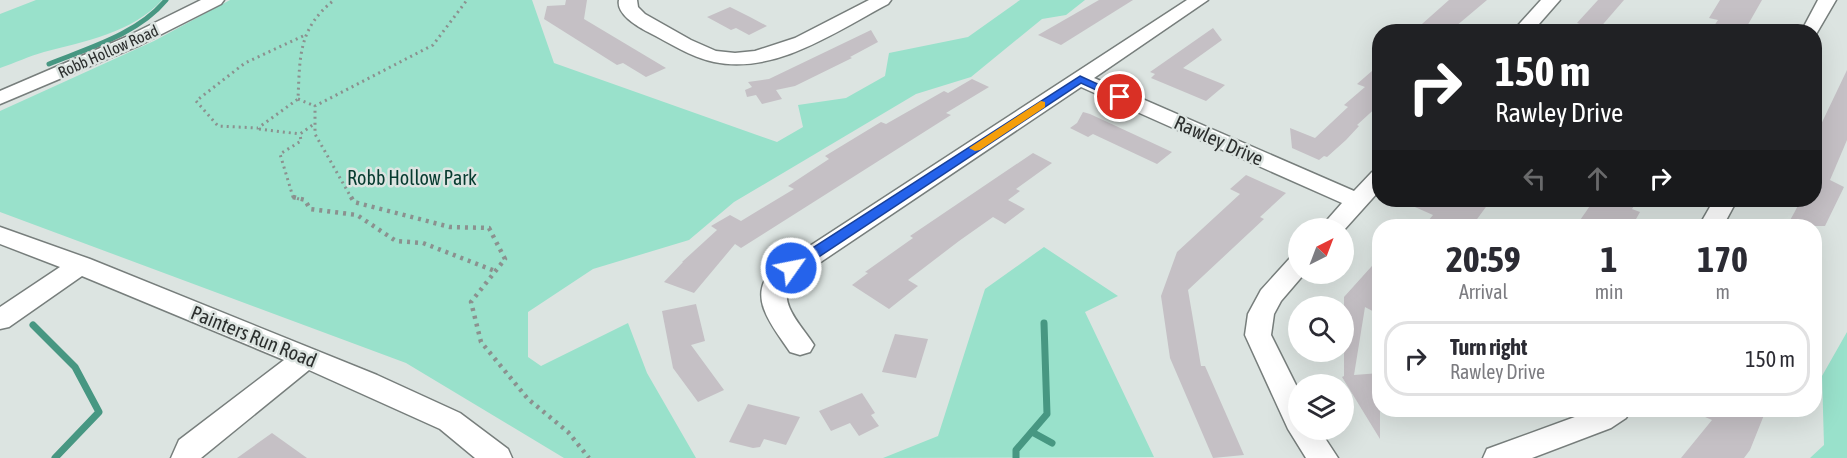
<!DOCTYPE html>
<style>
:root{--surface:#fff;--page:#f2f2f3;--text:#2b2b33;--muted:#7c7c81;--line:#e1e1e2}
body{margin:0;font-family:"Asap Condensed",sans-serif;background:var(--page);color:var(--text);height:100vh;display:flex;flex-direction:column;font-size:22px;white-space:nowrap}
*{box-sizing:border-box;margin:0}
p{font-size:20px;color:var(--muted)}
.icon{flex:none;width:33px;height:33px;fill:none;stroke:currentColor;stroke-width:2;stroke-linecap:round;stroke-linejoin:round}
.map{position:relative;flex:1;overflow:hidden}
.side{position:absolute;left:1372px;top:219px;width:450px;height:198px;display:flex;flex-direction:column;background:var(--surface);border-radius:24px;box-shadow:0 6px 24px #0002}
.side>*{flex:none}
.top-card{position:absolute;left:1372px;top:24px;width:450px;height:183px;border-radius:24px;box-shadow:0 6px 24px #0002;background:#202124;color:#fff;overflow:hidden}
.needle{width:39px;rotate:42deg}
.buttons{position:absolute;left:1288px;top:218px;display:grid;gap:12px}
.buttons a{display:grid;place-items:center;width:66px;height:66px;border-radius:50%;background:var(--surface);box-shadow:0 6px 24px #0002;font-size:30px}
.pin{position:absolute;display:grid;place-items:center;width:51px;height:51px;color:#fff;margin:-26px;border:3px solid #fff;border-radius:50%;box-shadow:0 2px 6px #0007}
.me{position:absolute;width:66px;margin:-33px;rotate:57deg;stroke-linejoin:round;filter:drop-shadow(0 0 4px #0008)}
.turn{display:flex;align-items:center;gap:21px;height:126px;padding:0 24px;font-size:27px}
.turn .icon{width:78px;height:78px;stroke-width:2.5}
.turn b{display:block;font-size:42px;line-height:51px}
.lanes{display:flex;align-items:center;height:57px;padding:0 24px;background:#0003;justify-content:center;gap:30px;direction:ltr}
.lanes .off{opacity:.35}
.eta{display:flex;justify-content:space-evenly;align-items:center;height:102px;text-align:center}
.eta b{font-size:36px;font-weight:700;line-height:42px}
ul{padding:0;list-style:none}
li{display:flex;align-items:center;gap:18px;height:75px;margin:0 12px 9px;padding:0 12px;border:3px solid var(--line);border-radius:24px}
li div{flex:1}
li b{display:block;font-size:22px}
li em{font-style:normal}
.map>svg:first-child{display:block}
.green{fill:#99e1cb}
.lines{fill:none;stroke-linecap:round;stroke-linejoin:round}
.stream-far1{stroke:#479782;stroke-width:5}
.stream{stroke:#479782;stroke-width:7}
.building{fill:#c5c0c5}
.minor-casing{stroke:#777e7c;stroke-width:3}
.path-far1{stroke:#8b918f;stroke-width:3;stroke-dasharray:2 4;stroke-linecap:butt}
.path{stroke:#8b918f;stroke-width:4.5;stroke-dasharray:3 5;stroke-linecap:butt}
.minor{fill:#fff;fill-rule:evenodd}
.route{fill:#2563eb;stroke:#184099;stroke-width:1.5}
.slow{fill:#f59e0b}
.labels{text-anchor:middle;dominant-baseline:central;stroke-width:5;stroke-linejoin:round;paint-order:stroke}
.far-street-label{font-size:16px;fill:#2c2f2e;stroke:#dce4e1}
.street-label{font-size:20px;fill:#2c2f2e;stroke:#dce4e1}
.park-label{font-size:20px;fill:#063b2f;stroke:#dce4e1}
</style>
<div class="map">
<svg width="1847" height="458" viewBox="0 0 1847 458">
<rect width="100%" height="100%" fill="#dce4e1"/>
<g class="green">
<path d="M36,0H162C132,33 85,41 44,52C29,56 15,63 0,68V14Z"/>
<path d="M230,0H532L554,63L777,142L803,127L798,105L846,98L885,76L889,53L968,37L1020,0H1085L1066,15L1042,19L971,77L916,94L734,202L689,240L593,269L528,312V357L541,366L628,323L647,373L696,458H564L406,363L0,212V111L154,41Z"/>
<path d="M1044,247L1118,296L1085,312L1154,457L883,458L938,436L985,289Z"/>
<path d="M1847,332V458H1810L1824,445L1822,376Z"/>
</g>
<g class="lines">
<path class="stream-far1" d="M49,64C89,48 138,34 166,0"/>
<g class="stream">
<path d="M33,325L75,367L99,412L55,458"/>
<path d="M1032,432L1052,443"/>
<path d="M1016,458V450L1047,414L1044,323"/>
</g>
</g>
<g class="building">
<path d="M566,0H587L584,19L666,68L646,77L623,63L617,65L544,19L547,6L565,5Z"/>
<path d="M1099,0H1133L1061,45L1038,35Z"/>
<path d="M1449,0H1487L1449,32H1413Z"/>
<path d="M1598,0H1624L1598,30L1577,23Z"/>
<path d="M1720,0H1762L1746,28L1743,27L1741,32H1710L1718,20L1709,18Z"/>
<path d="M730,7L750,17L767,26L749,35L736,28L731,30L707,17Z"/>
<path d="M1213,28L1222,40L1183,68L1225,85L1206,101L1151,78L1155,74L1150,72Z"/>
<path d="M871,30L878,42L850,57L852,58L795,86L776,90L782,99L762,104L756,95L747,97L745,90L752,87L748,82L769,79Z"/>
<path d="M1380,64V104L1357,125L1359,126L1346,140L1327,157L1324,156L1319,160L1292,148L1290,128L1315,138L1348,107L1344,105L1365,87L1357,84Z"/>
<path d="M1847,70V140L1830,180L1844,187L1825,226H1787L1801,200H1815V137Z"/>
<path d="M972,79L989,87L946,113L951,115L741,248L735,244L694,293L664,282L683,262H682L717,230L711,226L730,215L741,221L794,189L788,186L829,159L825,156L881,122L886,124L944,91L948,93Z"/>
<path d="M1083,112L1090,114L1172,152L1157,164L1093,134L1088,137L1070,128L1077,123Z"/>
<path d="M1033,153L1052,163L1016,189L1020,191L1008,200L1025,209L1005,224L993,217L959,241L908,280L918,286L889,309L852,285L868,273L865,272L913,238L910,236Z"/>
<path d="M1246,175L1286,193L1260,217L1264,219L1188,290L1201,366H1205L1244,455L1213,458L1170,358L1161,296L1177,252L1240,194L1230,189Z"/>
<path d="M1399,200H1491L1472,226H1424L1433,215Z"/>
<path d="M1594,200H1638L1632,209L1640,212L1632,226H1576Z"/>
<path d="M1380,257V315L1365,307L1354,375L1380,373V439L1342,377L1344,376V297Z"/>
<path d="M696,304L705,341L691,345L724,390L698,402L673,368L662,311Z"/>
<path d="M895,334L928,339L916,378L882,372Z"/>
<path d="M862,393L875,413L871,415L879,426L859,436L850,423L831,431L819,411Z"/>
<path d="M748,404L800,417L786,445L764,439L760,447L753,448L729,442Z"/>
<path d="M1689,410H1766L1750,450L1744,458H1681L1712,420Z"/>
<path d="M272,433L307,458H237Z"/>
</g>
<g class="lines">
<defs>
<g id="minor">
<path d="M201,0H224L221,4L140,45L0,104V91L126,37Z"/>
<path d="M619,0H637L638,7L645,14L691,40L716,51L735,53L755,51L795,38L869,0H891L888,4C837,31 775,75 714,62C690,57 670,43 648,32C637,26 616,14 619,0Z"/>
<path d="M1187,0H1208L1094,78L1354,191L1372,172L1380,170V190L1344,230L1320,228L1342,203L1081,87L791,282C776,303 804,328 814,345L810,352L800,355L790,352C774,328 745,296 773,270Z"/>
<path d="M1541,0H1560L1532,32H1512Z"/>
<path d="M1818,0H1836L1815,36V32H1801Z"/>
<path d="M1714,200H1737L1723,226H1699Z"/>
<path d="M0,227L90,259L377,375L460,413L508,449L512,458H475L440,429L309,370L201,458H171L179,440L284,360L82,276L9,327L0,329V307L60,267L0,244Z"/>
<path d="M1299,256V273H1305L1281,301L1274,314L1271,335L1299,391V429H1319L1338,458H1306L1288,429L1245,335L1248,314L1261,290L1290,258Z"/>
<path d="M1594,410H1631L1626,418L1611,428L1532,458H1483L1487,449Z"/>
</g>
</defs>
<use href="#minor" class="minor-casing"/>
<g class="path-far1">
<path d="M303,36L245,63L196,101L218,126L258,128L298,99C300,56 298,29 334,0"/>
<path d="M298,99L315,106"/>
<path d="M259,129L300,134"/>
<path d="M299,199L293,197L280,154L301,141L300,134L314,124"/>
<path d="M352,199L315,134V106L433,45L467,0"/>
</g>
<g class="path">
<path d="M293,197L305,200L310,209L357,215L396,241L423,243L495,271"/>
<path d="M351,197L354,202L450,227L489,228L505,259L471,302L481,342L528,399L568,432L589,458"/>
</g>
<use href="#minor" class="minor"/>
</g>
<path class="route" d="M1080,76L1126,97L1125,99H1116L1081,83L796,272H786L784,268L786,265Z"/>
<path class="slow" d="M1041,101L1045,102V107L980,150L975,151L969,148Z"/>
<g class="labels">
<g class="far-street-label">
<text transform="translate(108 51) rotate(-24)">Robb Hollow Road</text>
</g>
<g class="street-label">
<text transform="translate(1219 140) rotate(24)">Rawley Drive</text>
<text transform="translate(254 336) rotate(22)">Painters Run Road</text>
</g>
<g class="park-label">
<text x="412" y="177">Robb Hollow Park</text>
</g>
</g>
</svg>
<div class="buttons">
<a><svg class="needle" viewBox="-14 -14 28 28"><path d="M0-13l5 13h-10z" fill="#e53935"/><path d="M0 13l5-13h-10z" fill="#7c7c81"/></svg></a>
<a><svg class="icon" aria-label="search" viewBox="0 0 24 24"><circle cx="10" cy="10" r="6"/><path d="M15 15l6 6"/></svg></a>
<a><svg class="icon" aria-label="layers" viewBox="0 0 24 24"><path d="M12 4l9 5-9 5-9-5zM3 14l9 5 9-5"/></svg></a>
</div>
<div class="pin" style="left:1120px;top:97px;background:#d93025"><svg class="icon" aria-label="arrive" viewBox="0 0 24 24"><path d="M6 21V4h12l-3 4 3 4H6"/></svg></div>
<svg class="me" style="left:791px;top:268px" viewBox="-20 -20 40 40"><circle r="17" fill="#2563eb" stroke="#fff" stroke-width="3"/><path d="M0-11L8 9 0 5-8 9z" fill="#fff"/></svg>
<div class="top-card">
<div class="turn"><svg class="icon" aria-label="right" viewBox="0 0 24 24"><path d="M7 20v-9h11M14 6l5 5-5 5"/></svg><div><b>150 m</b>Rawley Drive</div></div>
<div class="lanes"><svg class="icon off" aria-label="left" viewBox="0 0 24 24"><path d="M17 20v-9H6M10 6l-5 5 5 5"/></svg><svg class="icon off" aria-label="ahead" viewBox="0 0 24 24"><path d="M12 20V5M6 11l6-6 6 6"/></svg><svg class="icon" aria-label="right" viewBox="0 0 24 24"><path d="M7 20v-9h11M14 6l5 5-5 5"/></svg></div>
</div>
<section class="side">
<div class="eta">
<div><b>20:59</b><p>Arrival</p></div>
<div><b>1</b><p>min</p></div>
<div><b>170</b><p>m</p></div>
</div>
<ul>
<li><svg class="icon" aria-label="right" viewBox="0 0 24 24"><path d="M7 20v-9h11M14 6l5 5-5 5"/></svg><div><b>Turn right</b><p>Rawley Drive</p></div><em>150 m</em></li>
</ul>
</section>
</div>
